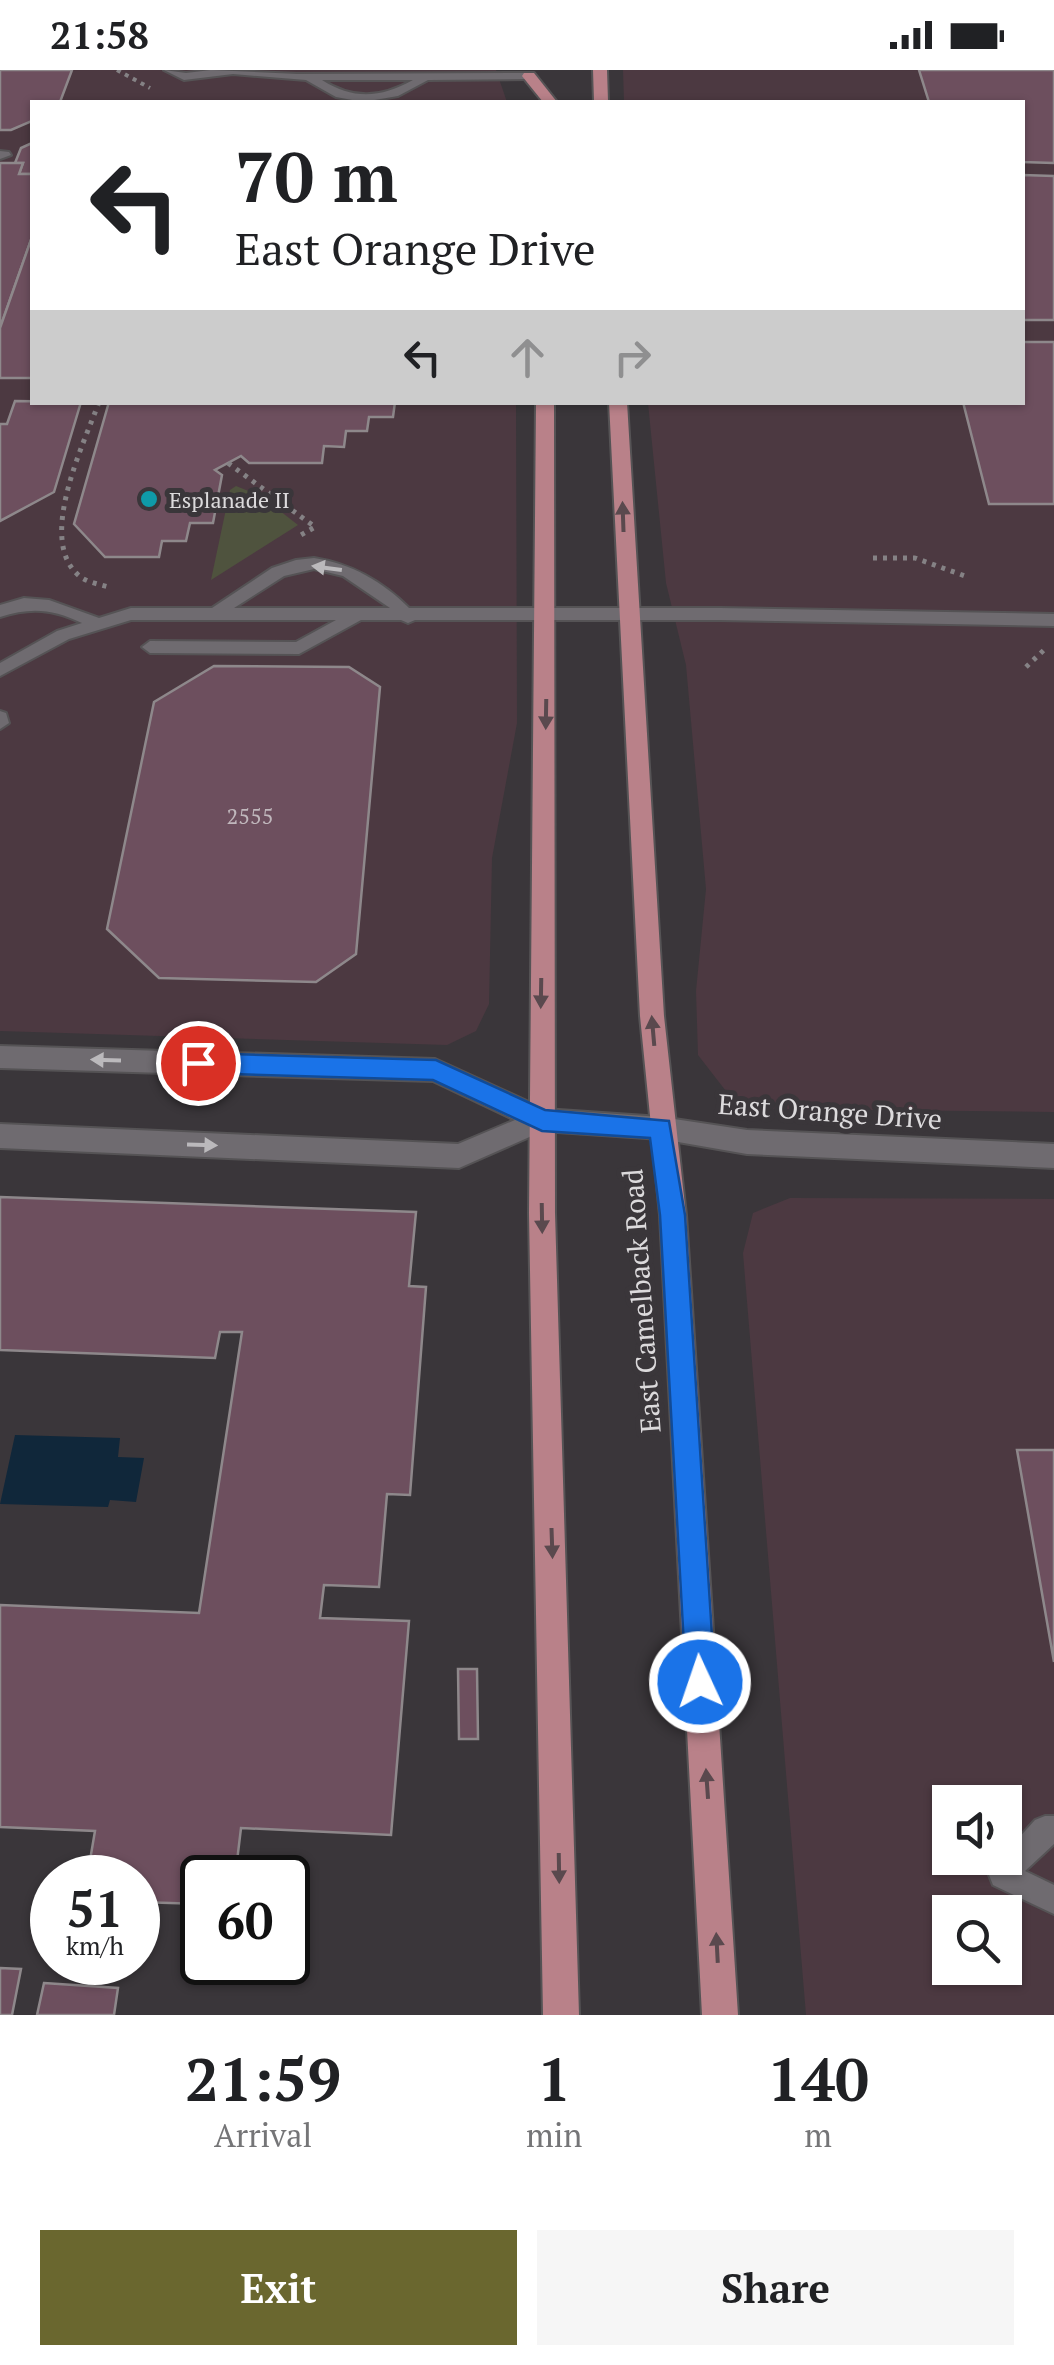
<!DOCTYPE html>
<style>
:root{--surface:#fff;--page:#f6f6f6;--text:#202124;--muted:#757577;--accent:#6a672f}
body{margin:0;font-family:"PT Serif",serif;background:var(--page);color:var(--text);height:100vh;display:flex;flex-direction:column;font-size:38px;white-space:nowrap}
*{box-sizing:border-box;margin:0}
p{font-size:32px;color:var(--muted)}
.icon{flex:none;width:55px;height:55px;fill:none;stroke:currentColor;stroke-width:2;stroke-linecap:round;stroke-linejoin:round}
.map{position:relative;height:1945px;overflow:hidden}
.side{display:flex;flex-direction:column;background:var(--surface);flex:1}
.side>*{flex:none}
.banner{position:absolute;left:30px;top:30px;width:995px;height:305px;border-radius:0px;box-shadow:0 2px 8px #0004;background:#fff;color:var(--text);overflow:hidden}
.controls{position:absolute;left:932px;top:1715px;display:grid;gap:20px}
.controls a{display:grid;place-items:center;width:90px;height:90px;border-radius:0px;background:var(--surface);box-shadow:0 2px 8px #0004;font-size:50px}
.speed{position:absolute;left:30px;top:1785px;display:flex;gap:20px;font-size:50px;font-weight:700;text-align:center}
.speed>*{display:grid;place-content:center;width:130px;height:130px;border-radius:50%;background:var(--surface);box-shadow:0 2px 8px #0004;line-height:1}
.speed small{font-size:25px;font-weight:400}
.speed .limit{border:5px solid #111;border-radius:15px;background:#fff;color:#111}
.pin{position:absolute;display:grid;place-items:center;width:85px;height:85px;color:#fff;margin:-42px;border:5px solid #fff;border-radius:50%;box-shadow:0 2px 10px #0007}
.me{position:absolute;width:110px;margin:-55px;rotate:357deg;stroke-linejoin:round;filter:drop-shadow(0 0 8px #0008)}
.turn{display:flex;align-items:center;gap:35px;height:210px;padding:0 40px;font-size:45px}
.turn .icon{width:130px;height:130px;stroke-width:2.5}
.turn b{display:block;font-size:70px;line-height:85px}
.lanes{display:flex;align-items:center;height:95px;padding:0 40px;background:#0003;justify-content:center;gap:50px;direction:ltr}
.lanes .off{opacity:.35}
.eta{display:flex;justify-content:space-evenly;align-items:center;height:170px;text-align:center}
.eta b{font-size:60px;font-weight:700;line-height:70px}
.action{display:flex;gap:20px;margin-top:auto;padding:20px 40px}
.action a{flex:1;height:115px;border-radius:0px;background:var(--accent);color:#fff;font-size:40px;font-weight:700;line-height:115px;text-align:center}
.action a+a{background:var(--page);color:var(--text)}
.status{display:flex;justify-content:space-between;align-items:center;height:70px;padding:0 50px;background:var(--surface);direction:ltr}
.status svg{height:28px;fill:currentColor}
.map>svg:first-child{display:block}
.commercial{fill:#4c3941;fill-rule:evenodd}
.green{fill:#4f533e}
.water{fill:#10273a}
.building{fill:#6d4f5e;stroke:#8e888b;stroke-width:2.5}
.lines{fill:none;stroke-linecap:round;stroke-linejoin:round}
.lane-casing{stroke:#555355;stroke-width:4}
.street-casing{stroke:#555355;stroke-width:4}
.primary-casing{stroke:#555355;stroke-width:4}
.path-far1{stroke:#858285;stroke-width:4;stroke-dasharray:4 5;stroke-linecap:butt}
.path{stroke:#858285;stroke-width:5;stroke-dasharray:4 6;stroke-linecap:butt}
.lane{fill:#6f6b70;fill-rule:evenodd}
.street{fill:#6f6b70;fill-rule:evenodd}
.primary{fill:#b98189;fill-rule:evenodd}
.oneway{fill:#5a494e}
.oneway2{fill:#bbb9bc}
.route{fill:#1a73e8;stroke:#114b97;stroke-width:2.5}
.culture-dot{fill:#0f9aa8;stroke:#3a363a;stroke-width:4}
.labels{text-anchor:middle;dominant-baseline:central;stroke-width:10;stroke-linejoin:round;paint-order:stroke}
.far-poi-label{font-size:22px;fill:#dcdadc;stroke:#3a363a;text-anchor:start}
.number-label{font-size:22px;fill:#c0b7bc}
.street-label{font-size:28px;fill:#dcdadc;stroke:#3a363a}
</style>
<div class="status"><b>21:58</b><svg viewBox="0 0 49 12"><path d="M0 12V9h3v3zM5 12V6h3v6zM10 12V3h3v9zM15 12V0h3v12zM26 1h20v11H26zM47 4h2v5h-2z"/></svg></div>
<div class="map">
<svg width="1054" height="1945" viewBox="0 0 1054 1945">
<rect width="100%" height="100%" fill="#3a363a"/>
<g class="commercial">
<path d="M0,0H496L507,32H32V332L516,333L517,653L492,788L489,934L476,961L447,975L0,961Z"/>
<path d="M623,0H1054V1042L775,1039L729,1025L698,985L696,921L706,819L686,595L666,513L648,333L1022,332V32H624Z"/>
<path d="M790,1128L1054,1129V1945H806L743,1183L753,1143ZM950,1732H1005V1788H950ZM950,1842H1005V1898H950Z"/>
</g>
<path class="green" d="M236,416L261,426L298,455L211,510L230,420Z"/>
<path class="water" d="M15,1365L120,1368L118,1387L144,1388L136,1432L110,1430L108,1437L0,1434Z"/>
<g class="building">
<path d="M0,0H72L60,32H32V51L11,60H0Z"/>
<path d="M919,0H1054V93L1022,92V32H929Z"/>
<path d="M32,73V104H19L23,93H15L21,78Z"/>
<path d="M0,93H23L19,104H32V167L0,258Z"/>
<path d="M1022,105L1054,106V250H1022Z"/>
<path d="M32,167V308H0V258Z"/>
<path d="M1022,272H1054V434H989L963,332H1022Z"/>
<path d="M15,331L81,332L54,422L0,451V354H7Z"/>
<path d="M109,332H395L393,347H369L367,361H346L344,377L324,376L322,393H249L241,386L215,400L222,405L213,453H190L186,471H162L159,487H105L74,454Z"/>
<path d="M214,596L349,597L380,617L356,884L316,912L159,908L107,859L154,632Z"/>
<path d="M0,1127L416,1142L409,1216L426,1217L410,1425L387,1424L379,1517L324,1515L320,1548L409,1551L391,1765L241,1758L235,1808H202V1834L138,1832V1808H87L95,1761L0,1757V1535L199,1543L242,1262H220L215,1288L0,1280Z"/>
<path d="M1017,1380H1054V1592Z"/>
<path d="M458,1599H477L478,1669H459Z"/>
<path d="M0,1898L21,1899L12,1945H0Z"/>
<path d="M44,1913L118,1918L114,1945H37Z"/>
</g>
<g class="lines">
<defs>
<g id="lane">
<path d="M164,0L186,3L211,0L297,4L529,3L535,6L529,9L428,10L398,26L363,32L336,27L306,10L233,4L184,10ZM322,10H413C381,28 353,30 322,10Z"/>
<path d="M0,81L9,82L11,85L0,89Z"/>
<path d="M314,488C352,494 382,511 409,538H720L1054,544V556L720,550H415L408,553L401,550H361L299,584L150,583L142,577L150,571L296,572L336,550H131L69,569L0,606V593L57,561L82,553C53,539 31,537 0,547V535L24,528L49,530L99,548L131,538H212L272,498L296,490ZM314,499L343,506L390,538H234L284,506Z"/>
<path d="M0,641L6,643L9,653L0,659Z"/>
<path d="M1045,1746H1054V1774L1025,1801L1054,1815V1844L993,1815L989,1805L993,1795L1005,1788V1783L1035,1750Z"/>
</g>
<path id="street" d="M0,976L435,989L544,1039L661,1047L747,1060L1054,1074V1098L747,1084L661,1069L543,1061L459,1098L0,1078V1054L458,1074L515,1050L433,1011L0,998Z"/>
<g id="primary">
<path d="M593,0H607L608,32H594Z"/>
<path d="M524,3H534L557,32H543L522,6Z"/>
<path d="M536,332H554L555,1143L579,1945H543L529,1143Z"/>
<path d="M609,332H627L664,946L686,1145L738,1945H702L660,1145L640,946Z"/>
</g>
</defs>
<use href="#lane" class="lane-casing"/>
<use href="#street" class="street-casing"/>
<use href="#primary" class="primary-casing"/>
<path class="path-far1" d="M117,0L150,18"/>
<g class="path">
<path d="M99,332C84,374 34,474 82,508C90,513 103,515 112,518"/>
<path d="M228,393L315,457L301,465"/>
<path d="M873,488H915L965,506"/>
<path d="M1026,597L1045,579"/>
</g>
<use href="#lane" class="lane"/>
<use href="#street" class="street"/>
<use href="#primary" class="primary"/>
</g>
<defs><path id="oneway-solid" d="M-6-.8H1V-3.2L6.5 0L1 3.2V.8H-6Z" transform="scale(2.5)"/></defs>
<g class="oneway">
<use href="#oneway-solid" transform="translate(623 447) rotate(-92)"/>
<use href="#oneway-solid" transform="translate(546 644) rotate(91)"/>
<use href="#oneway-solid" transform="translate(541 923) rotate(91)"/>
<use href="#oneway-solid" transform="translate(653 961) rotate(-95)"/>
<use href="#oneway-solid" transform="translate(542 1148) rotate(89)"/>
<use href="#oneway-solid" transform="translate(552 1473) rotate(88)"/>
<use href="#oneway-solid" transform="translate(707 1714) rotate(-94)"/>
<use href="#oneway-solid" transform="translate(559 1798) rotate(89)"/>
<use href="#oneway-solid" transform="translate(717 1878) rotate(-93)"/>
</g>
<g class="oneway2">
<use href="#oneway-solid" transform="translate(327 498) rotate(-172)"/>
<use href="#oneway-solid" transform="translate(106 990) rotate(-178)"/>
<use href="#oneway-solid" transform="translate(202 1075) rotate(2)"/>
</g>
<path class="route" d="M198,983L436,990L545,1040L669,1051L685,1145L715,1612L711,1623L700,1627L690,1623L686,1612L660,1145L650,1068L542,1061L433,1010L198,1003L187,993Z"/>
<circle class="culture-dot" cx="149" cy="429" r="10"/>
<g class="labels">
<g class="far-poi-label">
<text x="169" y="429">Esplanade II</text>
</g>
<g class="number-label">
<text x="250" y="745">2555</text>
</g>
<g class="street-label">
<text transform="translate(830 1041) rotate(4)">East Orange Drive</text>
<text transform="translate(641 1231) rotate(-94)">East Camelback Road</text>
</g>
</g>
</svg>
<div class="controls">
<a><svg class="icon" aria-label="sound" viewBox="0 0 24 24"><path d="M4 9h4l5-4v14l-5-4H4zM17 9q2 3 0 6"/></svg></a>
<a><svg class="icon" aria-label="search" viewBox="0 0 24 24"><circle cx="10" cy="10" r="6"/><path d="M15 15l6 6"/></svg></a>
</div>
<div class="speed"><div>51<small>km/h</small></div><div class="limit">60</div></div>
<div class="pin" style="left:198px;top:993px;background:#d93025"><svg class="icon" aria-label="arrive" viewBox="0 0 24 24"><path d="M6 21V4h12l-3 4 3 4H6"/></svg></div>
<svg class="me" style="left:700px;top:1612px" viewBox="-20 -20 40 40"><circle r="17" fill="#1a73e8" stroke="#fff" stroke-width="3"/><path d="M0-11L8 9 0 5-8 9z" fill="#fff"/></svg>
<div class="banner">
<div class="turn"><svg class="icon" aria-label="left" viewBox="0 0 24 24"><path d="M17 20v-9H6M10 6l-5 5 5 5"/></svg><div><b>70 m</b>East Orange Drive</div></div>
<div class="lanes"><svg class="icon" aria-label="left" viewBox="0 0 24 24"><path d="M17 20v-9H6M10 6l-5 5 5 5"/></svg><svg class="icon off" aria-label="ahead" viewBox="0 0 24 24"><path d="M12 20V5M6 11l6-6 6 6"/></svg><svg class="icon off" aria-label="right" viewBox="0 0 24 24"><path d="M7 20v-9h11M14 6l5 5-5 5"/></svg></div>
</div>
</div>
<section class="side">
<div class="eta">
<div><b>21:59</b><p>Arrival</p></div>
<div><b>1</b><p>min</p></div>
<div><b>140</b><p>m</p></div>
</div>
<div class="action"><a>Exit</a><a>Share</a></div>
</section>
